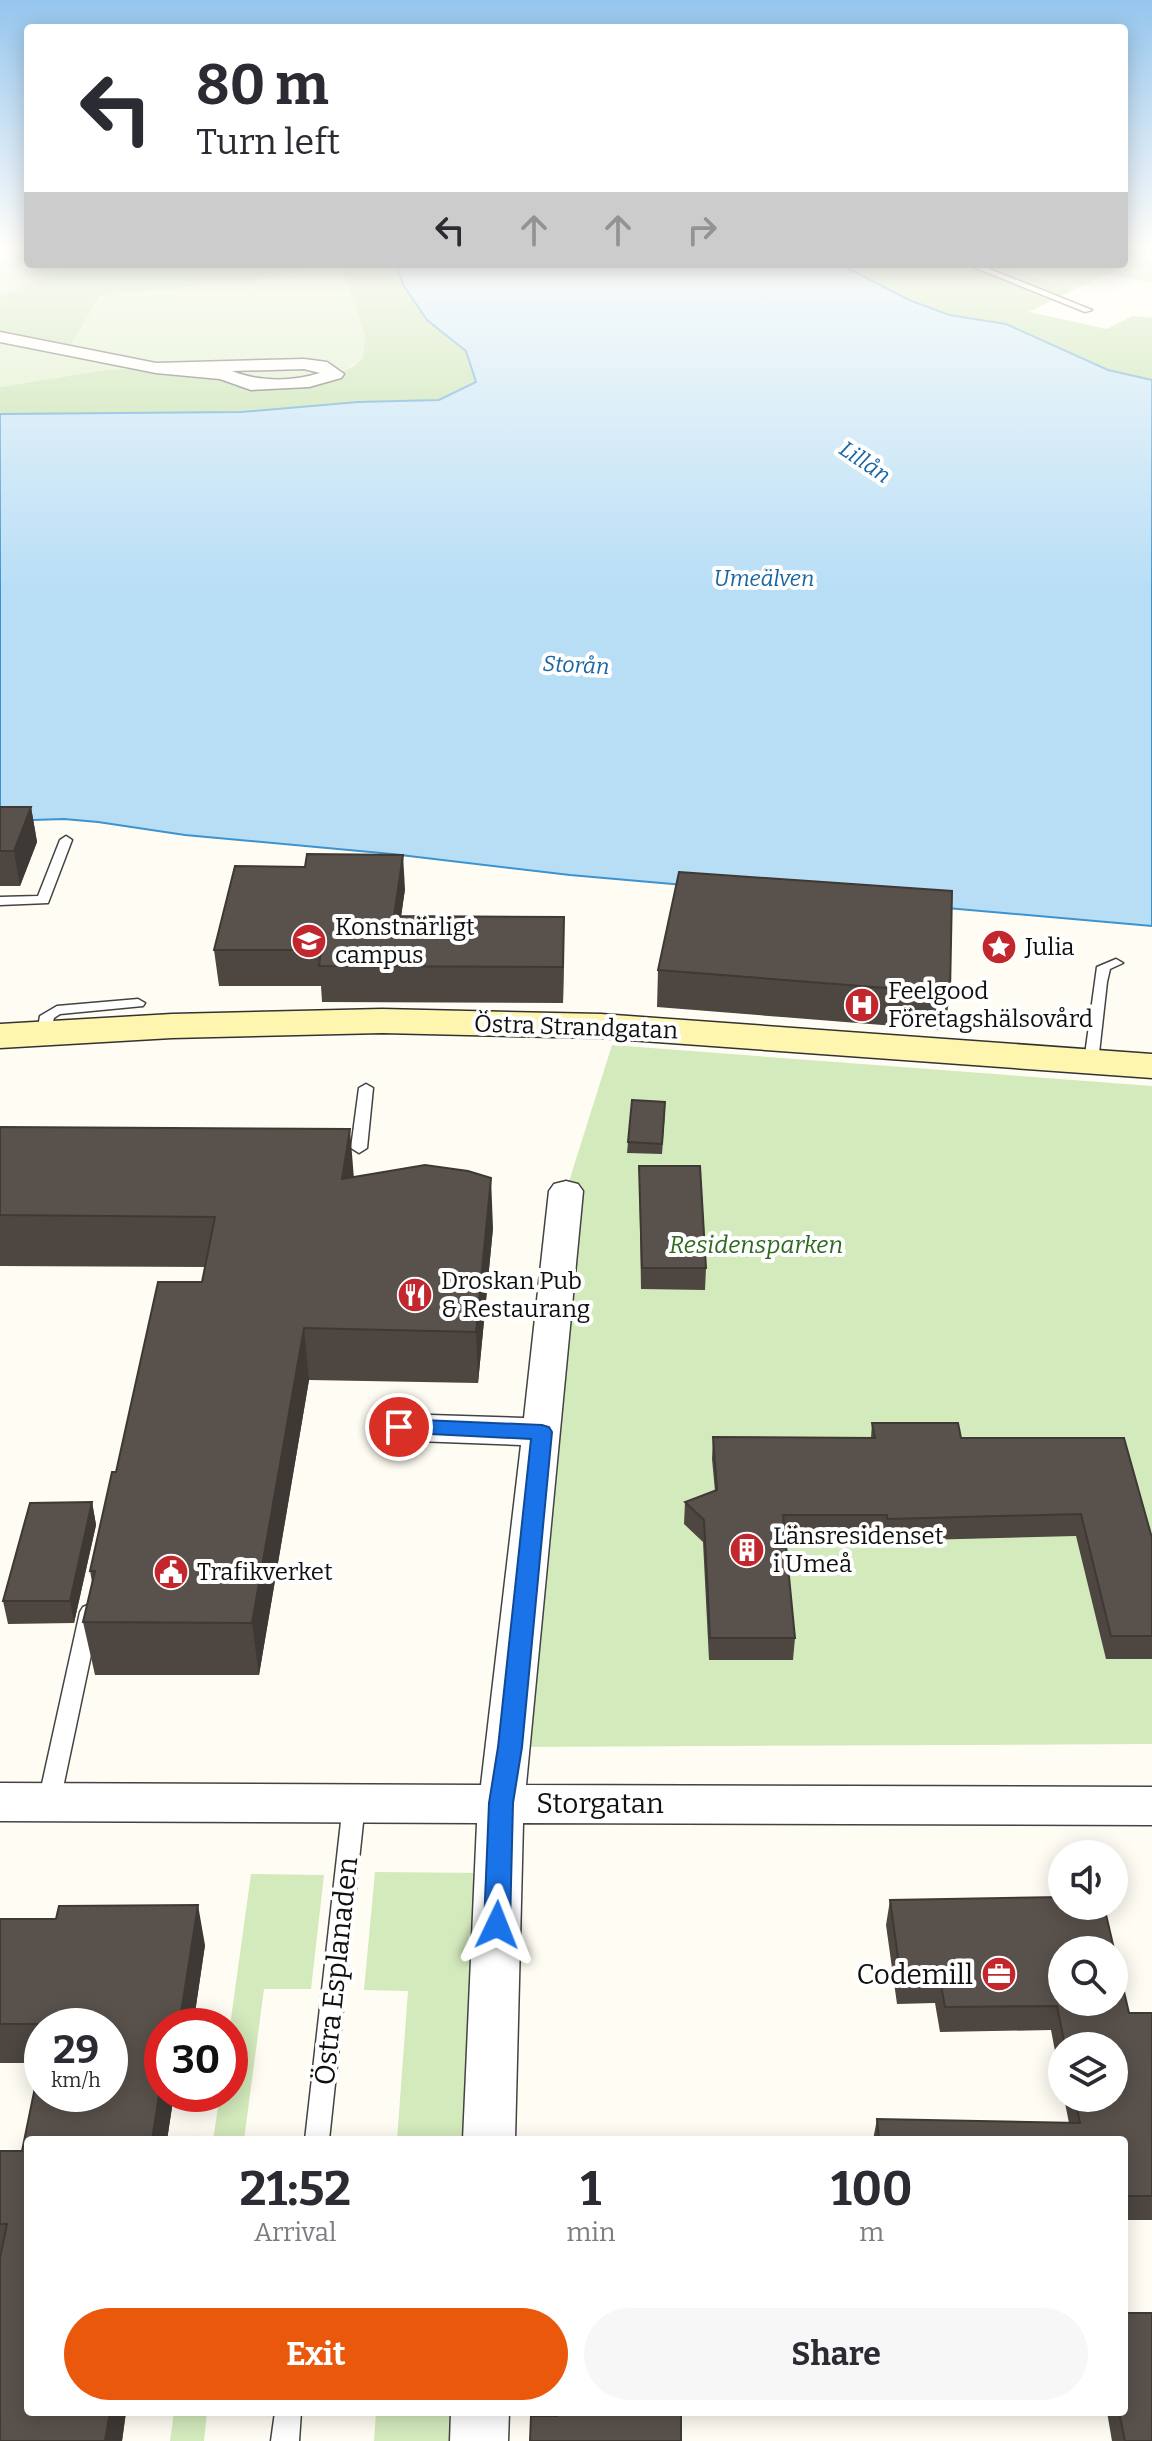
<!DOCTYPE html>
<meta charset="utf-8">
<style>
:root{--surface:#fff;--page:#f7f7f7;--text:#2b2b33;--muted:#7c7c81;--accent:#ea580c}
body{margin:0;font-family:Bitter,serif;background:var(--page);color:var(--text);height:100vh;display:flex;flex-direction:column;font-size:30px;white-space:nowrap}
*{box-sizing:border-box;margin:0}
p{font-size:26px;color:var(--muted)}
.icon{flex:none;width:44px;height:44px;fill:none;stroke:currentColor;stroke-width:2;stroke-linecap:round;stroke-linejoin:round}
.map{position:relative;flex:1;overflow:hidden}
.panel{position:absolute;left:24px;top:2136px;width:1104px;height:280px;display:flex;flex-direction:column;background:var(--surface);border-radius:8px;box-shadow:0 4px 20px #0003}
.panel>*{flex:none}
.banner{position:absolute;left:24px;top:24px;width:1104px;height:244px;border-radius:8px;box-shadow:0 4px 20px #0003;background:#fff;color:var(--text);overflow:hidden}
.buttons{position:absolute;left:1048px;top:1840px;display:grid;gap:16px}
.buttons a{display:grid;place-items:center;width:80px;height:80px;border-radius:50%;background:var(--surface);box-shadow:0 4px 20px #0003;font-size:40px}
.speed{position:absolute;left:24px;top:2008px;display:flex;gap:16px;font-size:40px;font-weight:700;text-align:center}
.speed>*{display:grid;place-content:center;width:104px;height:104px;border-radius:50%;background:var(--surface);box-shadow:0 4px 20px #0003;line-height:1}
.speed small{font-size:20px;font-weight:400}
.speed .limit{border:12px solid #d22;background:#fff;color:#111}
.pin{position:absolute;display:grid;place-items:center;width:68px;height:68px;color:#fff;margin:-34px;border:4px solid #fff;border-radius:50%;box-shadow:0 2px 8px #0007}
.me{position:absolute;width:88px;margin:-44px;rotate:2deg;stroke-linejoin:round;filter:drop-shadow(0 0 6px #0008)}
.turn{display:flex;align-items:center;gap:28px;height:168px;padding:0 40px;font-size:36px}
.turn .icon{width:104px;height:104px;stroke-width:2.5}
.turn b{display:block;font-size:56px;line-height:68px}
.lanes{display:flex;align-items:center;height:76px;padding:0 40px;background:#0003;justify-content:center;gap:40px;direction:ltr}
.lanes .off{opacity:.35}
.eta{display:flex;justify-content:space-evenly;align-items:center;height:136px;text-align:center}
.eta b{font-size:48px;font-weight:700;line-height:56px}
.cta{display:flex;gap:16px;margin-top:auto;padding:16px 40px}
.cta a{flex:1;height:92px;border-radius:48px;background:var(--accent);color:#fff;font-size:32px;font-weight:700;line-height:92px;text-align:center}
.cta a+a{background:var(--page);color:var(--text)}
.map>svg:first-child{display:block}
.green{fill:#d3eabc}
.forest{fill:#b7db9b}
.water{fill:#b8def6;stroke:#3e93ce;stroke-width:2}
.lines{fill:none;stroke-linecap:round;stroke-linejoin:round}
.lane-casing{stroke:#434343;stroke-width:3}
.street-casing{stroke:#434343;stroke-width:3}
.secondary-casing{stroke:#323232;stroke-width:3}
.lane{fill:#fff;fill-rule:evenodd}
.street{fill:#fff;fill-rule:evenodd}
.secondary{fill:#fef6af;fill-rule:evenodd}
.wall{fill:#4d4641;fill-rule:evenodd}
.shaded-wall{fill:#3e3935}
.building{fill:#59514c;stroke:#3e3935;stroke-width:2;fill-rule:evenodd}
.route{fill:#1a73e8;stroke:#114b97;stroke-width:2}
.labels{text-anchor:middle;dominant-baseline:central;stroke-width:8;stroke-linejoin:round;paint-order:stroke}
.far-water-label{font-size:22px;font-style:italic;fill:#1865a3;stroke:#fff}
.poi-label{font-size:24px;fill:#101010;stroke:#fff;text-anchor:start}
.street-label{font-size:24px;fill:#101010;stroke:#fff}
.park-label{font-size:24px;font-style:italic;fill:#2e691f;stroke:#fff}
.near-street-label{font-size:28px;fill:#101010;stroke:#fff}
.near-poi-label{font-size:28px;fill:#101010;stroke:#fff;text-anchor:end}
</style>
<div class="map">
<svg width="1152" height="2441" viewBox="0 0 1152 2441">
<rect width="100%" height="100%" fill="#fffdf3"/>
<g class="green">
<path d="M1124,247H1135L1149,253L1145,257L1152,263V283L1108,274L1071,291L999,264H1124Z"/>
<path d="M28,252V264H72L0,297V260Z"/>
<path d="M341,267L365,336L363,358C347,371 329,376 309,382L105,370L0,387V337L100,296L260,280L314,269Z"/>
<path d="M612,1045L1152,1086V1744L510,1747L566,1191Z"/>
<path d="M375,1872L483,1873L470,2140H397L408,1991L364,1990Z"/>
<path d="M251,1874L324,1875L311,1989H264L244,2140H213L220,2094H230V2026Z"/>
<path d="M174,2412H207L204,2441H170Z"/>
<path d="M376,2412H457L456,2441H374Z"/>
</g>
<g class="forest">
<path d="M72,264H395L404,286L427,320L466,351L476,381L439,400L358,402L241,412L0,414V387L105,370L156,368L223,374L251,385L335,374L352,367L363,358L365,336L341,267L314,269L260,280L100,296L67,350L0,337V297Z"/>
<path d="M840,264H999L1071,291L1029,312L1107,329L1132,316L1152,318V380L1108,370L1006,324L949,315L909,300Z"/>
</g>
<path class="water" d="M395,264H840L909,300L949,315L1006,324L1108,370L1152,380V926L570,875L392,854L185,835L98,822L64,819L0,821V414L241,412L358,402L439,400L476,382L466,351L427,320L404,286Z"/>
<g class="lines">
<defs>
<g id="lane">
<path d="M966,264H977L1092,310L1085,312Z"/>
<path d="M66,836L72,840L48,903L0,905V897L38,896L60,840Z"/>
<path d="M1116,959L1123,963L1110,969L1107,982L1098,1062L1096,1065H1086L1084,1062L1097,967Z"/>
<path d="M138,999L145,1003L143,1006L60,1014L54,1018L49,1036L44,1037L37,1033L40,1016L57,1006Z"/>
<path d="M366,1084L373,1088L367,1148L359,1153L351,1148L359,1088Z"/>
<path d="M90,1604L97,1607L100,1612L60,1802L57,1808L49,1811L41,1808L38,1802L80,1612L83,1607Z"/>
<path d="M354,1795L362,1798L365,1804L329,2140H305L343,1804L346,1798Z"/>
<path d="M275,2412H301L299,2441H271Z"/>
</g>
<g id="street">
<path d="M0,332L156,363L304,359L327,362L344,374L341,378L309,387L251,390L220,379L156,373L0,342ZM304,369L320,373C292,382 259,382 232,371Z"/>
<path d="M566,1181L578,1184L583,1191L526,1785L1152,1787V1825L523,1823L515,2140H463L477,1823L0,1821V1783L481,1785L521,1445L416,1441L411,1452L397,1456L383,1452C376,1439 378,1430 386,1418L399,1414L524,1418L549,1191L554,1184Z"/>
<path d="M451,2412H509L508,2441H450Z"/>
</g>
<path id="secondary" d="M382,1009L601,1014L1152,1054V1078L601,1038L382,1033L172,1038L0,1048V1024L172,1014Z"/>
</defs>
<use href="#lane" class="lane-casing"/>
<use href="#street" class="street-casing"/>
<use href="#secondary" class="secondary-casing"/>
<use href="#lane" class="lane"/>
<use href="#street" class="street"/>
<use href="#secondary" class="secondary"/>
</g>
<g class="wall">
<path d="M0,807H31L37,842L20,886H0Z"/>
<path d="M405,889L401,916L564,953L563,1003L322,1002L321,986H219L214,950Z"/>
<path d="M658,970L950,993L945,1030L657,1007Z"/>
<path d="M665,1112L662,1154L627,1153L628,1142Z"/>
<path d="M0,1127L354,1177L493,1228L478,1383L309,1380L259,1675H95L83,1622L92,1582L90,1571L116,1472L202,1282L205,1267L0,1266Z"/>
<path d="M639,1166L706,1268L705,1290L641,1289Z"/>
<path d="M872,1423L961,1438L1152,1538V1659H1106L1076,1536L884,1541V1537H785L795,1638L793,1660H709L703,1542L684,1524L685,1502L715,1491L712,1459L713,1437L871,1438Z"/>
<path d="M92,1502L96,1525L74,1623L8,1624L3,1601Z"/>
<path d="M890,1900L1129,2013H1152V2220H1124V2140H873L877,2119L1069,2123L1064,2098H1114V2046H1062V2088L1051,2030L940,2032L935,2003L897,2004L886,1925Z"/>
<path d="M0,1919L205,1945L193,2026H162V2094H174L167,2140H28L126,2412L122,2441H0V2151H22L40,2063H0ZM42,2026H110L42,2094Z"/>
<path d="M1107,2412H1124L1152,2441H1112Z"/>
</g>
<g class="shaded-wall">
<path d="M31,807L37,842L20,886L14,851Z"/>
<path d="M403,855L405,889L396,952L394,916Z"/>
<path d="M564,917V953L563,1003V967Z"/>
<path d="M350,1129L354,1179H342Z"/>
<path d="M491,1178L493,1228L478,1383L476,1332Z"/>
<path d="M304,1328L309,1380L259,1675L252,1623Z"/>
<path d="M92,1502L96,1525L74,1623L70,1601Z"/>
<path d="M198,1905L205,1945L193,2026H179Z"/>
<path d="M162,2076V2094H174L167,2140H152Z"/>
<path d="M110,2412H126L122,2441H105Z"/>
</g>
<g class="building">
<path d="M0,807H31L14,851H0Z"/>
<path d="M307,854L403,855L394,916L564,917L563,967L319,966L321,950H214L235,866L305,867Z"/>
<path d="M679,872L952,891L950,993L658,970Z"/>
<path d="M632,1100L665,1102L662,1144L628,1142Z"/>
<path d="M0,1127L350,1129L342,1179L425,1165L468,1171L491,1178L476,1332L304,1328L252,1623L83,1622L95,1571H90L112,1472H116L158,1282H202L215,1217L0,1215Z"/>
<path d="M639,1166H700L706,1268H642Z"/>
<path d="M872,1423H958L961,1438H1124L1152,1538V1636H1111L1081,1514L887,1519V1515H783L795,1638H710L704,1520L685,1502L717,1490L713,1437L875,1438Z"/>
<path d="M92,1502L70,1601H3L30,1503Z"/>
<path d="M1062,1897V1906H1104L1129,2013H1152V2196H1124V2140H879L877,2119L1080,2123L1075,2098H1114V2046H1065L1057,2006L945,2007L940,1979H901L890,1900ZM1062,1950H1114V2002H1062Z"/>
<path d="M198,1905L179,2026H162V2076L152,2140H28V2412H110L105,2441H0V2258L7,2224H0V2151H22L42,2053V2094H110V2026H48V2024H0V1919H56L59,1906Z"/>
<path d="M1124,2313H1152V2441H1125L1119,2412H1124Z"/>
<path d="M557,2412H681V2441H530L531,2416H557Z"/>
</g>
<linearGradient id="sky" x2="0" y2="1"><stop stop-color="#95c5ee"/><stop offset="0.42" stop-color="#fffefa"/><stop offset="1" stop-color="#fffefa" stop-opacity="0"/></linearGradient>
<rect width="1152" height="588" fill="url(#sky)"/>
<path class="route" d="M399,1419L542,1425L549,1427L552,1432L522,1747L513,1803L510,1925L506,1933L497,1936L488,1933L484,1925L489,1803L498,1747L531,1439L391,1432L388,1427L391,1422Z"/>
<defs>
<symbol id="university-disc" viewBox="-11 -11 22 22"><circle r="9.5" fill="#c1272d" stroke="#fff"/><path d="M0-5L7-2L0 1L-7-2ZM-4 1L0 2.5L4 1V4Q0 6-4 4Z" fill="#fff"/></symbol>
<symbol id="sight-disc" viewBox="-11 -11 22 22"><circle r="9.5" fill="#c1272d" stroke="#fff"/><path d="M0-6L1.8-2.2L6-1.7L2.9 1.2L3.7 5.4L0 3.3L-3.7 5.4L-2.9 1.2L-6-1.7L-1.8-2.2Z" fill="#fff"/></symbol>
<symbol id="hospital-disc" viewBox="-11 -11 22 22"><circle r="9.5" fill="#c1272d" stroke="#fff"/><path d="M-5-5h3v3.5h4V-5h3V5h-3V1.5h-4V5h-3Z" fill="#fff"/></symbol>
<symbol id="restaurant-disc" viewBox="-11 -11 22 22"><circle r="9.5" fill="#c1272d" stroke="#fff"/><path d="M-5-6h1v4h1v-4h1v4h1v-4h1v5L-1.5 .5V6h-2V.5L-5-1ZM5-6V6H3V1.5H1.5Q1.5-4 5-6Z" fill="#fff"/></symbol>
<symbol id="building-disc" viewBox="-11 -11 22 22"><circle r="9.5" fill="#c1272d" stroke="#fff"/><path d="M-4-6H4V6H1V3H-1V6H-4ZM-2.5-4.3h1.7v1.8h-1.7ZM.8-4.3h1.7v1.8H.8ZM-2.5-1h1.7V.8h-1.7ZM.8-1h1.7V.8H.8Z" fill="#fff"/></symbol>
<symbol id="civic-disc" viewBox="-11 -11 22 22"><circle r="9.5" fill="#c1272d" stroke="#fff"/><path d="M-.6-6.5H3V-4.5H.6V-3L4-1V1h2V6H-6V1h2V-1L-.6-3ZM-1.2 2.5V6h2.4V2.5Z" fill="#fff"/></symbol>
<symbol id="office-disc" viewBox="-11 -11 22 22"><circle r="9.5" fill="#c1272d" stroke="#fff"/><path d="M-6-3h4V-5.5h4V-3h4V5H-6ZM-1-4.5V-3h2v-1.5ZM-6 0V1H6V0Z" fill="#fff"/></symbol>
</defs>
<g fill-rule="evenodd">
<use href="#university-disc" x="289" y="921" width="40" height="40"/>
<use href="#sight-disc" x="979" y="927" width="40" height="40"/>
<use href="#hospital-disc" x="842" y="985" width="40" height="40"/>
<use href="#restaurant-disc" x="395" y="1275" width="40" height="40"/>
<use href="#building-disc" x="727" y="1530" width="40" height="40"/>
<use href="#civic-disc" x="151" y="1552" width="40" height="40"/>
<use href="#office-disc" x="979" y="1954" width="40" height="40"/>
</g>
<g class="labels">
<g class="far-water-label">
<text transform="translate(865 462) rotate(34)">Lillån</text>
<text x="764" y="578">Umeälven</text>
<text transform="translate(576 665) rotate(3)">Storån</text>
</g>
<g class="poi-label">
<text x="335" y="927">Konstnärligt<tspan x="335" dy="28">campus</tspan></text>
<text x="1025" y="947">Julia</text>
<text x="888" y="991">Feelgood<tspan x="888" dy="28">Företagshälsovård</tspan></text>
<text x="441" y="1281">Droskan Pub<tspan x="441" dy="28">&amp; Restaurang</tspan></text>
<text x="773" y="1536">Länsresidenset<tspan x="773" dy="28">i Umeå</tspan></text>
<text x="197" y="1572">Trafikverket</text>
</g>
<g class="street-label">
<text transform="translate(576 1027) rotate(2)">Östra Strandgatan</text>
</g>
<g class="park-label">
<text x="756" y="1245">Residensparken</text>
</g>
<g class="near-street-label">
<text x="600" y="1803">Storgatan</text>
<text transform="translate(336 1971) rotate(-84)">Östra Esplanaden</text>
</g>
<g class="near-poi-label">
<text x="973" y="1974">Codemill</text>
</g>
</g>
</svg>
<div class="buttons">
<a><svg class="icon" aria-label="sound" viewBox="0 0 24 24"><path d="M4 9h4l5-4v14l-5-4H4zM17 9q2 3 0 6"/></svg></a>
<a><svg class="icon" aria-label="search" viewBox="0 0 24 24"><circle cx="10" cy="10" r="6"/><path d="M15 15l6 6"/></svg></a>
<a><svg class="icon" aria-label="layers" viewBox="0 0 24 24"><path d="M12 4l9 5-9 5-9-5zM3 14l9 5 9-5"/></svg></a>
</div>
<div class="speed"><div>29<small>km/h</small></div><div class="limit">30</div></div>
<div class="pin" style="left:399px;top:1427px;background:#d93025"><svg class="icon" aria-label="arrive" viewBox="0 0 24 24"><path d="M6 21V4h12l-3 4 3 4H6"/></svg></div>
<svg class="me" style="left:497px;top:1925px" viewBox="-20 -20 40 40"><path d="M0-17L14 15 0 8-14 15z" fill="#1a73e8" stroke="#fff" stroke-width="4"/></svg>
<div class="banner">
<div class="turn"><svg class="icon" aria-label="left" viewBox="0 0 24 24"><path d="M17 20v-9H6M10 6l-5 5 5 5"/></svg><div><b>80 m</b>Turn left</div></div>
<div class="lanes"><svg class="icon" aria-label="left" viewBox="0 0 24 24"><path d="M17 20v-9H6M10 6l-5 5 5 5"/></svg><svg class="icon off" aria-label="ahead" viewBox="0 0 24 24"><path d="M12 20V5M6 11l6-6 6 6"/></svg><svg class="icon off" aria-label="ahead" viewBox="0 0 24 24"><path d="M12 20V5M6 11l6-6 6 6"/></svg><svg class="icon off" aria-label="right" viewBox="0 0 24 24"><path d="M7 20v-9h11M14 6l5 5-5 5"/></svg></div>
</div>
<section class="panel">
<div class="eta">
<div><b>21:52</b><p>Arrival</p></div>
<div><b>1</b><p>min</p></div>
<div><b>100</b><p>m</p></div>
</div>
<div class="cta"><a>Exit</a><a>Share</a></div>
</section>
</div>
